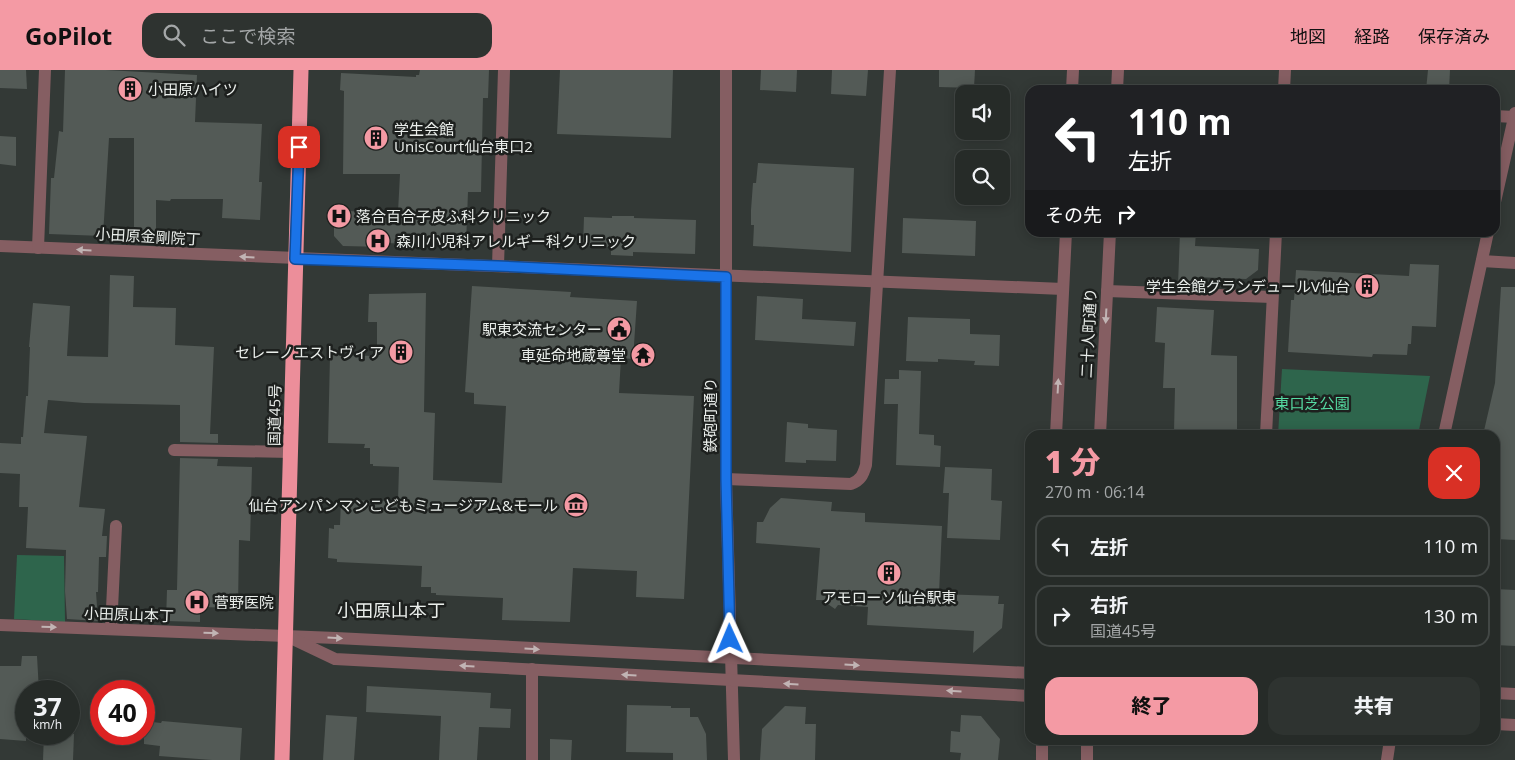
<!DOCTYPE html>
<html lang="ja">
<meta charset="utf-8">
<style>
:root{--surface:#262b28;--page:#2e3330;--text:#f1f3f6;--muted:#a4a7a8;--line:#424745;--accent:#f49aa4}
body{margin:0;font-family:"Open Sans","Noto Sans JP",sans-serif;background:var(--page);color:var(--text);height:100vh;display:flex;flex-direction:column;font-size:19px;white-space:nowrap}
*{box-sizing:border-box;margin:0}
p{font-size:16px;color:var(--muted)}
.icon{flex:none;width:28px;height:28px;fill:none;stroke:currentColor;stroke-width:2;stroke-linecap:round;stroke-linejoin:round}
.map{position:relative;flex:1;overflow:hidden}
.sheet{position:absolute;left:1025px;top:360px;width:475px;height:315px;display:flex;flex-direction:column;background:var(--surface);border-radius:15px;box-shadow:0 2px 12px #0003,0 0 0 1px var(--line)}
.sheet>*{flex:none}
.hud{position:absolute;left:1025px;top:15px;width:475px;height:152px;border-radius:15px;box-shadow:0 2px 12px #0003,0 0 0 1px var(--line);background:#202124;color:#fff;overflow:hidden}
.fabs{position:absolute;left:955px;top:15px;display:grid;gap:10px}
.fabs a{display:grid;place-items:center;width:55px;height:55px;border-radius:10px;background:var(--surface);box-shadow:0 2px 12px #0003,0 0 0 1px var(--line);font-size:25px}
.speed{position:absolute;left:15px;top:610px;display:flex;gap:10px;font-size:25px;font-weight:700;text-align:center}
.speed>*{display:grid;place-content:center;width:65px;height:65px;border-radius:50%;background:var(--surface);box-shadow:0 2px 12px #0003,0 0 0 1px var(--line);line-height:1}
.speed small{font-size:12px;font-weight:400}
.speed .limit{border:8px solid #d22;background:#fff;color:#111}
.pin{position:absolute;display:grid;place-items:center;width:42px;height:42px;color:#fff;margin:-21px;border-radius:10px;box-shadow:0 2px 8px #0006}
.me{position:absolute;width:55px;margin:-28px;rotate:359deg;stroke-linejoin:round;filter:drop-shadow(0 0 4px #0008)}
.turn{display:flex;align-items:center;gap:18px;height:105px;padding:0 20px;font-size:22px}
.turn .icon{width:65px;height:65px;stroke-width:2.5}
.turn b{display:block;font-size:35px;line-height:42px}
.then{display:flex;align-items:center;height:48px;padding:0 20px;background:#0003;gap:10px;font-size:19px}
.round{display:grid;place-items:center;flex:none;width:52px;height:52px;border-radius:15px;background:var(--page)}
.summary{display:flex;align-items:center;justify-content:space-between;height:85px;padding:0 20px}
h1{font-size:30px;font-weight:800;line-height:38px;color:var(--accent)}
.primary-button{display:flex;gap:10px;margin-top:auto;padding:10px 20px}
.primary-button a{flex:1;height:58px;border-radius:15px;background:var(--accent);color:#111;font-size:20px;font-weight:800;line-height:58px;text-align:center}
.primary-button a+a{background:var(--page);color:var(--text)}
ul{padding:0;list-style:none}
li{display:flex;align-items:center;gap:15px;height:62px;margin:0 10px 8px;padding:0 10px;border:2px solid var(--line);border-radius:15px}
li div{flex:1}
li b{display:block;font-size:19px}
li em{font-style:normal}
header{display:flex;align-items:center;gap:30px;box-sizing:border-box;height:70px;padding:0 25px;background:var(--accent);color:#111}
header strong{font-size:24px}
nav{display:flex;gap:28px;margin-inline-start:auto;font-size:18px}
.search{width:350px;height:45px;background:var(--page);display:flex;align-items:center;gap:12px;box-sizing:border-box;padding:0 18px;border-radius:15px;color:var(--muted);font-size:19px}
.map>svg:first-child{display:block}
.green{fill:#2e654c}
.building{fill:#535a56}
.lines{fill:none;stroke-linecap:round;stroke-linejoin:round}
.minor{stroke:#855e62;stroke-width:12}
.highway{stroke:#ec8e9a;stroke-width:15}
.oneway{fill:#c1b4b4}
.route-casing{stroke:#114b97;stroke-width:12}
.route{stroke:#1a73e8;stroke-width:9}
.labels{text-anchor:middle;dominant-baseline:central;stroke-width:5;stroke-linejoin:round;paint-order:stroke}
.poi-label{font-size:15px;fill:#e9edea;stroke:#1d201e;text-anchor:start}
.street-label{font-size:15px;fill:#e9edea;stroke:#1d201e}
.park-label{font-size:15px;fill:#56dca3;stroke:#1d201e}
.quarter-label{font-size:18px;fill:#e9edea;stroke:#1d201e}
</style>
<header>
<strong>GoPilot</strong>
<div class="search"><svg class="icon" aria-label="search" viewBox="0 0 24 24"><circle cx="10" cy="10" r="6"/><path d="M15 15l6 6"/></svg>ここで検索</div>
<nav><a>地図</a><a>経路</a><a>保存済み</a></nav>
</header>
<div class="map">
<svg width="1515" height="690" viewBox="0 0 1515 690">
<rect width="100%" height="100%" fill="#333936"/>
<g class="green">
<path d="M1282,299L1430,306L1418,365H1278Z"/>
<path d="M17,485L64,486L65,552L14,549Z"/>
</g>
<g class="building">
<path d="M0,0H26L27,19L0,18Z"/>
<path d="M65,0H106L197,5L195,52L262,54L259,112H262L260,150L222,148L223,129H171L170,131L156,130V165H134V68H109L103,166L49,164L51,108H54L59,61L63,62Z"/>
<path d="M420,0H489L488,28H483L481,122H468L466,174L442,173V175L385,173V177L343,176L334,166V141L398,142L400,104H343L344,21L340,20L341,3L416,7V5H419Z"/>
<path d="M560,0H673L671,68L557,64Z"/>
<path d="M761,0H797L796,22L760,20Z"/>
<path d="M832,0H868L866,26L831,24Z"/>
<path d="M939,0H975L974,18L939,17Z"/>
<path d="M1428,0H1450L1449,20H1426Z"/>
<path d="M0,66L16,67V96L0,94Z"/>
<path d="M758,93L854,98L851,182L753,176L754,155H751V140L753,113H756Z"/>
<path d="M612,146H634V148L696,150L695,184L633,182V186L611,185V177L583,176L584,147L612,148Z"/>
<path d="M903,148L976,151L975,186L902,183Z"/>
<path d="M1180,162H1196L1195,176L1259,179L1258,200L1246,209L1194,207V216L1178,215Z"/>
<path d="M1410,194L1439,195L1436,257L1412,256L1411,274H1408L1407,285L1373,284L1372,287L1288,282L1291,230H1294L1296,200L1409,206Z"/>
<path d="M110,205L134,206L133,237L176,238L175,275L214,277L210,364H218V373L180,372V335L84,333L48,330L44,363L87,366L79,437L105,439L102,466H107L106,487H99L98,522H96L98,551L67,549L65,521L66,480L26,478L28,437H19L20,404L0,403V373L21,374V367H23L26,326H28L30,277H29L33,233L70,236L67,286L108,287Z"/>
<path d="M472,216L571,222L570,227L637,231L633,289L621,288L619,323L694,326L684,529L636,527L637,501L573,498L570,552L502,550L503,528L436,525V523H431V517H421L422,496L337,492V489L328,488L329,458L334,459V455H340L341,430L398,431L399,397L373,396V394H370V378H364L365,374L328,373L330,285L377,286V252H368L369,224L426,223L424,342L435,343L433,410L502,413L506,336L474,334V323L465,322Z"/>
<path d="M1501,217H1515V470L1495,469V365H1483L1495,313Z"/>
<path d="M757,226L803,229L802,249L856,252L854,276L755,270Z"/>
<path d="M1157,237L1214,240L1211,285L1237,286V365L1174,362L1175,318H1163L1165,273L1155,272Z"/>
<path d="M908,247L970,249V264L1000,265L999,296L974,295L975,291L938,289V292L906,291Z"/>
<path d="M899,300L921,301L919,364L934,365V375L941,376L940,397L896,395L898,334H884L885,309H899Z"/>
<path d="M787,352L808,354V358L837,360L836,391L806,390V393L785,392Z"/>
<path d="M180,388L218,389L217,396L252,397L250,471L239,470L238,538L200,537V552L166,551L167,520H177Z"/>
<path d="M945,397L992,399L991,430L1002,431L1000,470L947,468L949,423H943Z"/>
<path d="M781,428L832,432L831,441L865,443V452L942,456L939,524L999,526L998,534H1004L1002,558L973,583L974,561L867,555L868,537L838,535L835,539L822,530H816L820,478L756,473L757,452H763L770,438Z"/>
<path d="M1495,519L1515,520V576L1495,575Z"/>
<path d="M22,586H37L39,621H26V671L0,669V596H21Z"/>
<path d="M367,616L491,623L490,638L511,639L510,658L479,657L477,690H439L441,646L366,642Z"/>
<path d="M627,635L671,636V638H690V647H698L706,664L707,690H673V683L626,682Z"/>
<path d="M785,636L806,637L805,654H816L815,690H760L762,659Z"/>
<path d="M326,645L357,647L354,690H323Z"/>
<path d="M961,645L981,646L1000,669L998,690H960L961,683L950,682L951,661L960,662Z"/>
<path d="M144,651L161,653L162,651L242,658L240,690H212L159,686L160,676L144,674Z"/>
<path d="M44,664H74L73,690H43Z"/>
<path d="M550,669L572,670L571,690H550Z"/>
</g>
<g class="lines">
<g class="minor">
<path d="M726,0V409L734,690"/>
<path d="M1072,20L1073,0"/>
<path d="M1117,20L1118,0"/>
<path d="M1284,20L1285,0"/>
<path d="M1495,46L1514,47"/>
<path d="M1495,132L1515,43"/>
<path d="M0,176L1063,219"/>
<path d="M38,178L45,0"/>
<path d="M1482,191L1515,193"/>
<path d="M498,196L504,0"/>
<path d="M1107,221L1272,227"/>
<path d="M1056,365L1066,162"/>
<path d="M1100,365L1110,162"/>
<path d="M1266,365L1276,162"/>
<path d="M1444,365L1488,162"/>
<path d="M174,380L291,382"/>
<path d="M726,409L851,414C861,410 863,405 866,395L890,0"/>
<path d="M0,555L336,568L1030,603"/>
<path d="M111,559L116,456"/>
<path d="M293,569L335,589L1030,626"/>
<path d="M1495,623L1515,624"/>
<path d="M1495,654L1515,655"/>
<path d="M532,690V599"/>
<path d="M1042,690V670"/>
<path d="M1087,690V670"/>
<path d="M1387,690L1390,670"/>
</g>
<path class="highway" d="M282,690L301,0"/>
</g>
<defs><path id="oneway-solid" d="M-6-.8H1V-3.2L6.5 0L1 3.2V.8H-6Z" transform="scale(1.25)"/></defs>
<g class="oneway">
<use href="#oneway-solid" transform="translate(84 180) rotate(-177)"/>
<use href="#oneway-solid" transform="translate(247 187) rotate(-177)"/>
<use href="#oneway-solid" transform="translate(1106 246) rotate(93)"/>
<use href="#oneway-solid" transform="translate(1058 316) rotate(-87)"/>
<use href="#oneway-solid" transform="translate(49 557) rotate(2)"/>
<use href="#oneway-solid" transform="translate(211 563) rotate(2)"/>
<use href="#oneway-solid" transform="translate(335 568) rotate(3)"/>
<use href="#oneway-solid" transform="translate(532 579) rotate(3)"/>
<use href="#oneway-solid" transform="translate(852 595) rotate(3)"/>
<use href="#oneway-solid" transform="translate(467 596) rotate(-177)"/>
<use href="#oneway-solid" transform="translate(629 605) rotate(-176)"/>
<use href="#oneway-solid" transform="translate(791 614) rotate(-177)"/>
<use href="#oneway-solid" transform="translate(954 621) rotate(-177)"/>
</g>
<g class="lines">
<defs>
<path id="route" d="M299,77L295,189L498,196L726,207V409L730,569"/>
</defs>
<use href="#route" class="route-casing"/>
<use href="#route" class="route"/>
</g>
<defs>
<symbol id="building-disc" viewBox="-11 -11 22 22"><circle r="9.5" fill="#f49aa4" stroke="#1d201e"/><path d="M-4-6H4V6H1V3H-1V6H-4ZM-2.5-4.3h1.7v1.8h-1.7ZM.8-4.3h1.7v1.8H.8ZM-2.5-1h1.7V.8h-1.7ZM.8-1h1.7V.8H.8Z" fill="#111"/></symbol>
<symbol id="hospital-disc" viewBox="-11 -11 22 22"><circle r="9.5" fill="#f49aa4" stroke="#1d201e"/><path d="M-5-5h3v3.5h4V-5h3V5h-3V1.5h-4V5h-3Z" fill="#111"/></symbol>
<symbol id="civic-disc" viewBox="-11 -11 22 22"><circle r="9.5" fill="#f49aa4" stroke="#1d201e"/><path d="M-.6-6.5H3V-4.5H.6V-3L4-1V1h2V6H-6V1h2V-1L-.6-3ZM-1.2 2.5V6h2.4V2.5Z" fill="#111"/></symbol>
<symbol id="temple-disc" viewBox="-11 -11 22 22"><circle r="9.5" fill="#f49aa4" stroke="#1d201e"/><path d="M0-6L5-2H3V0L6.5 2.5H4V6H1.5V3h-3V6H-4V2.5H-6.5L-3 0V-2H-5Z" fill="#111"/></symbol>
<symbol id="museum-disc" viewBox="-11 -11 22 22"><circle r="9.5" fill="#f49aa4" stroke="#1d201e"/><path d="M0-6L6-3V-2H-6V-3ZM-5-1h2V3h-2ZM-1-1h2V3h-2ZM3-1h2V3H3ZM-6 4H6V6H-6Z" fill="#111"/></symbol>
</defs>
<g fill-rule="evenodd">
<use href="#building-disc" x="116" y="5" width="28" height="28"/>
<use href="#building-disc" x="362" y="54" width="28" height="28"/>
<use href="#hospital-disc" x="325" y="132" width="28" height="28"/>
<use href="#hospital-disc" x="364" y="157" width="28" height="28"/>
<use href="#building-disc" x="1353" y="202" width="28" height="28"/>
<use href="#civic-disc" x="605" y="245" width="28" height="28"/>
<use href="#building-disc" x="387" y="268" width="28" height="28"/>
<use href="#temple-disc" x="629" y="271" width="28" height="28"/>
<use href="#museum-disc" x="562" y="421" width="28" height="28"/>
<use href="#building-disc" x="875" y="489" width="28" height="28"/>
<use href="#hospital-disc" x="183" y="518" width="28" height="28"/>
</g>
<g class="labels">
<g class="poi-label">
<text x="148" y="19">小田原ハイツ</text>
<text x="394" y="59">学生会館<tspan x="394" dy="17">UnisCourt仙台東口2</tspan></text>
<text x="356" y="146">落合百合子皮ふ科クリニック</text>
<text x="396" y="171">森川小児科アレルギー科クリニック</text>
<text x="1350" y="216" text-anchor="end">学生会館グランデュールV仙台</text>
<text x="602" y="259" text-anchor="end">駅東交流センター</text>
<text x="384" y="282" text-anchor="end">セレーノエストヴィア</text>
<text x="626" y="285" text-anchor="end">車延命地蔵尊堂</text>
<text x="558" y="435" text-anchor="end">仙台アンパンマンこどもミュージアム&amp;モール</text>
<text x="889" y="527" text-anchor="middle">アモローソ仙台駅東</text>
<text x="214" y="532">菅野医院</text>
</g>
<g class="street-label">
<text transform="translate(148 166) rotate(3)">小田原金剛院丁</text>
<text transform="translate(1088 263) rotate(-87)">二十人町通り</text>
<text transform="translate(274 345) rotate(-89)">国道45号</text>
<text transform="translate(710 345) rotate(-90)">鉄砲町通り</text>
<text transform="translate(129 544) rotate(2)">小田原山本丁</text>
</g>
<g class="park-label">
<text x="1312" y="333">東口芝公園</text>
</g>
<g class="quarter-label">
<text x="391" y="540">小田原山本丁</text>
</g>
</g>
</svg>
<div class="fabs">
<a><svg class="icon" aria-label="sound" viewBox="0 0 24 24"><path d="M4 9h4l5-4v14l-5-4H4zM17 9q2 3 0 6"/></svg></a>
<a><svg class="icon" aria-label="search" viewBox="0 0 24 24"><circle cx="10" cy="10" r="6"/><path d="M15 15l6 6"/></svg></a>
</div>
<div class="speed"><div>37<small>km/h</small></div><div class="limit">40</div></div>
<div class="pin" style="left:299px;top:77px;background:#d93025"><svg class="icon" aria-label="arrive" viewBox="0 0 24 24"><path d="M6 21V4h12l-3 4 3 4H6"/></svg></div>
<svg class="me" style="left:730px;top:569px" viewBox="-20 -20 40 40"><path d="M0-17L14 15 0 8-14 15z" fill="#1a73e8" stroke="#fff" stroke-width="4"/></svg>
<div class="hud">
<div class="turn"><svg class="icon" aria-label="left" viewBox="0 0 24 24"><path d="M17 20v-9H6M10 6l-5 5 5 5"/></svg><div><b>110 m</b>左折</div></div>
<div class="then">その先<svg class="icon" aria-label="right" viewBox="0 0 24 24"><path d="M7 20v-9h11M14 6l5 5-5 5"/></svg></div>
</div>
<section class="sheet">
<div class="summary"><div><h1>1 分</h1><p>270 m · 06:14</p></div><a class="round" style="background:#d93025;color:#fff"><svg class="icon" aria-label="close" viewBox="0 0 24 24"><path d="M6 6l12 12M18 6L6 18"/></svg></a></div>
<ul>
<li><svg class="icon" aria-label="left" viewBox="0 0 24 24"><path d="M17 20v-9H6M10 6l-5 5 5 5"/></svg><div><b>左折</b></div><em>110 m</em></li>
<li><svg class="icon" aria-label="right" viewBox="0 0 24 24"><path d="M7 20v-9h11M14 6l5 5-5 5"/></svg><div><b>右折</b><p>国道45号</p></div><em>130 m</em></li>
</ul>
<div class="primary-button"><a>終了</a><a>共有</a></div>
</section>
</div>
